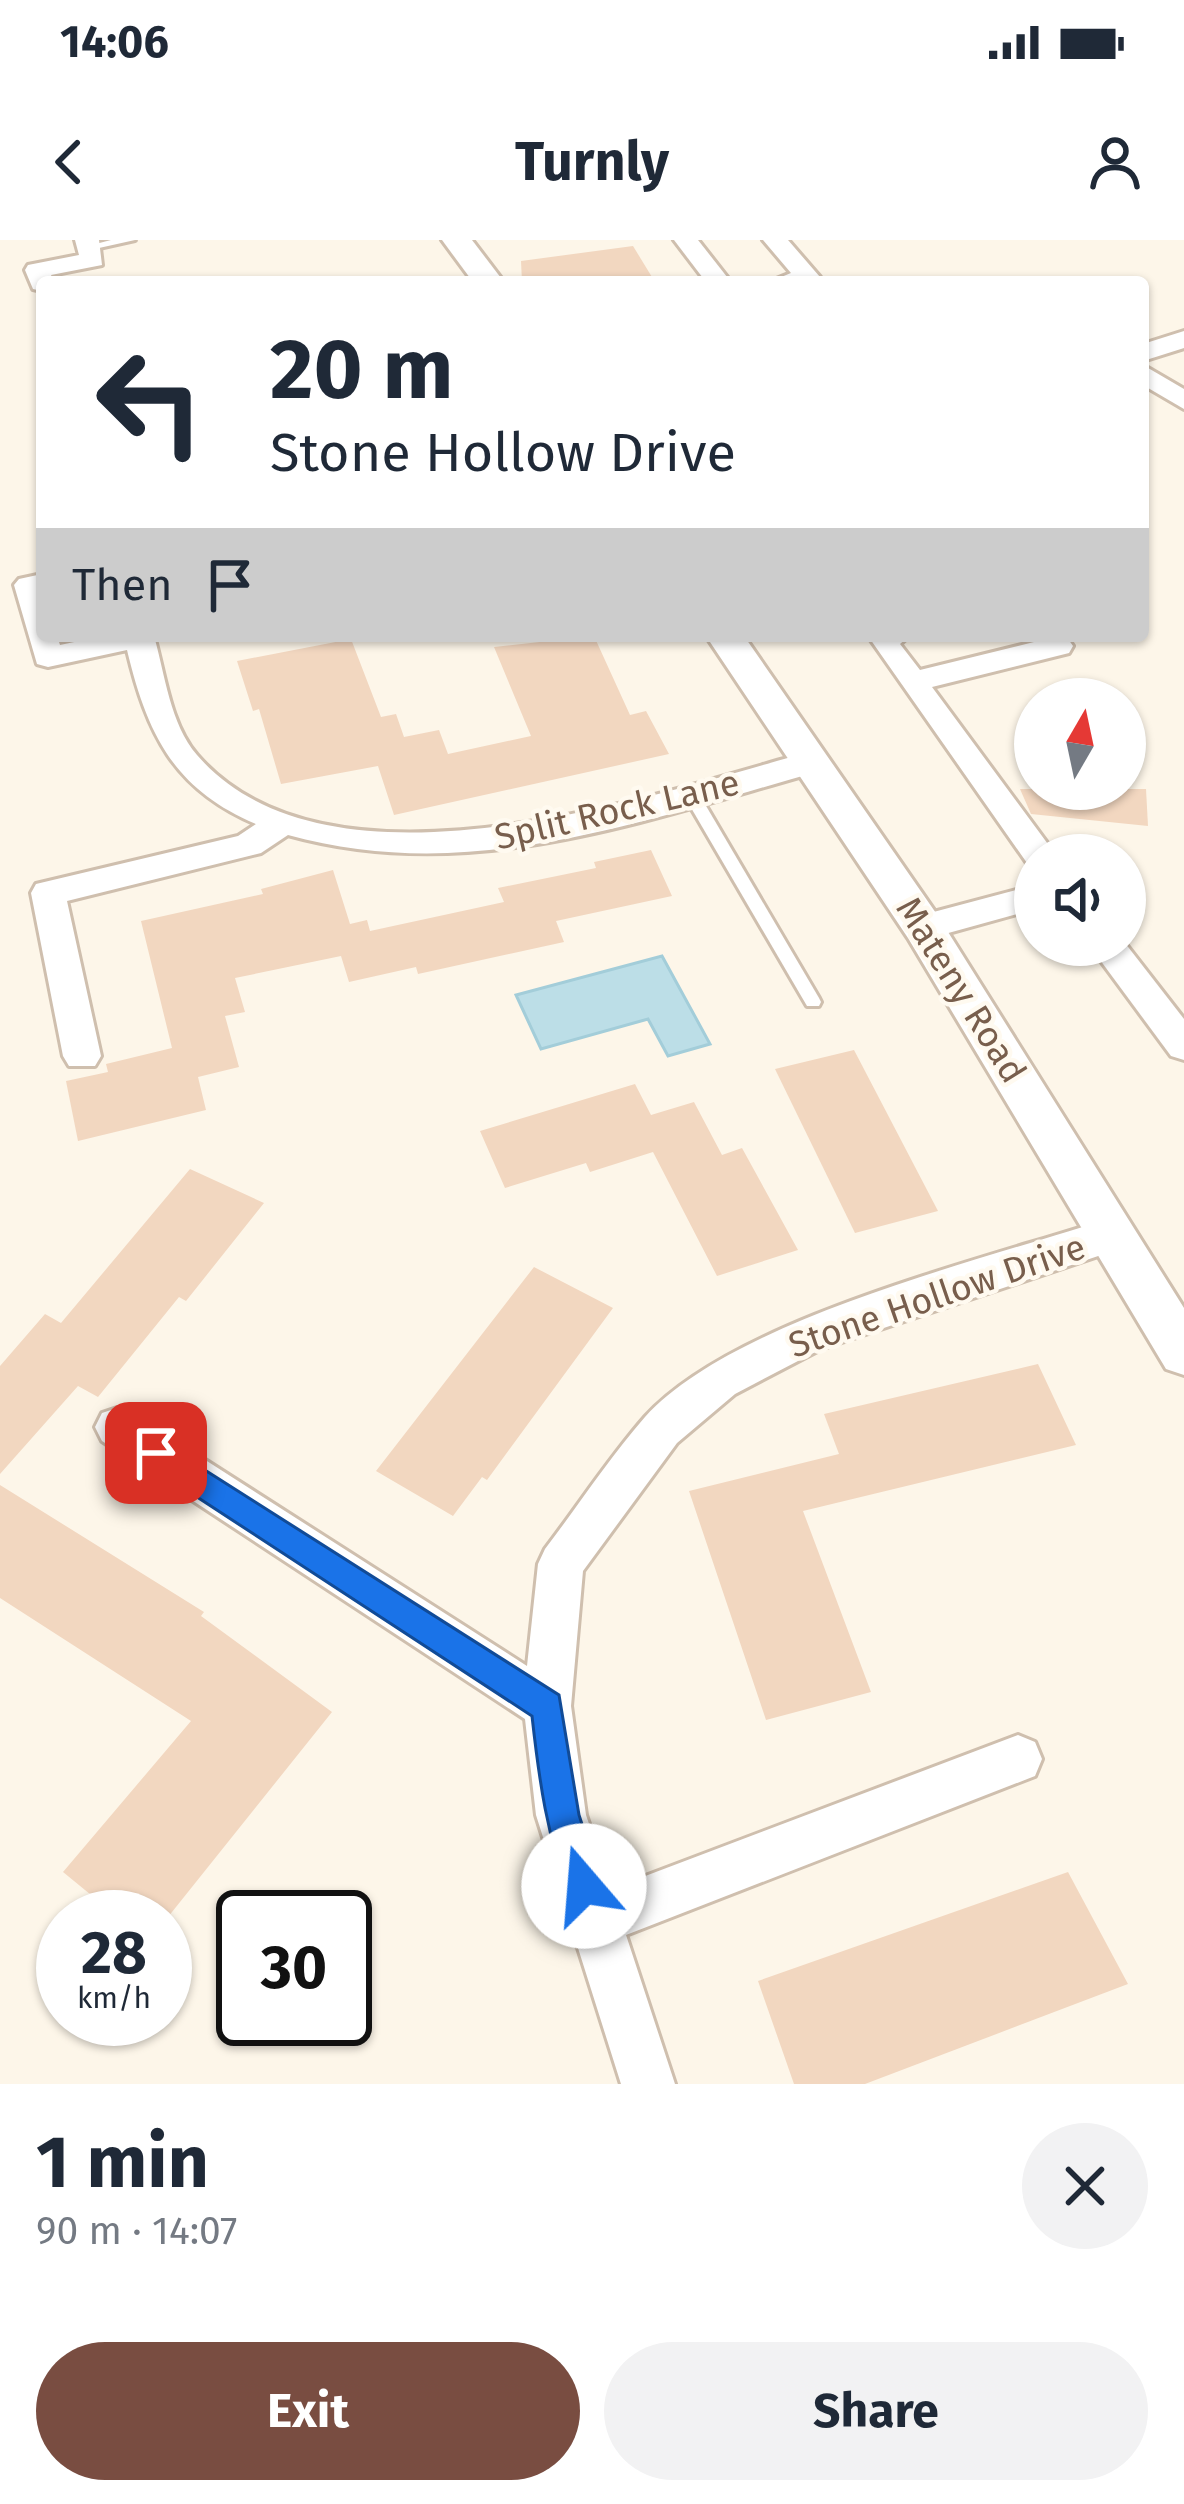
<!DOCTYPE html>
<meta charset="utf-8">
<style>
:root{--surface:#fff;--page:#f2f2f3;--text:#1f2937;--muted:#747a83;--accent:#794d41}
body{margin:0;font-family:"Fira Sans",sans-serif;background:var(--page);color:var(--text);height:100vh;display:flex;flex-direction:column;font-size:45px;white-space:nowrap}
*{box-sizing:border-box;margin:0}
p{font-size:39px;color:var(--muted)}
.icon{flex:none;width:66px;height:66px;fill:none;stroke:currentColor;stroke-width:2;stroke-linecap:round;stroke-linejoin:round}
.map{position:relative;height:1844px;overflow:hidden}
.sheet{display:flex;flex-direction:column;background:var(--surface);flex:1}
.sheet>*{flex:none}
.guide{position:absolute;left:36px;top:36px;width:1113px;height:366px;border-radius:12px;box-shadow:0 3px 9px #0004;background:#fff;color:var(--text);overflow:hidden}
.needle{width:78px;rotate:9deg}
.controls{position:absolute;left:1014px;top:438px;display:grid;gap:24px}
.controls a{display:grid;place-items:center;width:132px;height:132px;border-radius:50%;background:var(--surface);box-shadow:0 3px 9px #0004;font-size:60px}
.speed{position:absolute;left:36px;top:1650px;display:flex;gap:24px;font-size:60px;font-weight:700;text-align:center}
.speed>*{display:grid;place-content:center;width:156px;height:156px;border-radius:50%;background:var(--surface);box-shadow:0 3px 9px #0004;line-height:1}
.speed small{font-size:30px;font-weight:400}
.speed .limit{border:6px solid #111;border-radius:18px;background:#fff;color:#111}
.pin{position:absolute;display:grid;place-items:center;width:102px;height:102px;color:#fff;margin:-51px;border-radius:24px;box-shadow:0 6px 18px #0006}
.me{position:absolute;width:132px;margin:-66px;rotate:342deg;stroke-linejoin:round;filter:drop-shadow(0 0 9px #0008)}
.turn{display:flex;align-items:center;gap:42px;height:252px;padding:0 36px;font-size:54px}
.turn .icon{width:156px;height:156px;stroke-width:2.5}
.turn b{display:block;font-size:84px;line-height:102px}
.then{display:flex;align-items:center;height:114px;padding:0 36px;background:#0003;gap:24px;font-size:45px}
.round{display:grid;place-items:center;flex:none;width:126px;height:126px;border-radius:63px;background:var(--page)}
.overview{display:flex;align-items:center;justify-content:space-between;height:204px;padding:0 36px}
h1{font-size:72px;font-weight:700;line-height:90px}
.action{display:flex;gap:24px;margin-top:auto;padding:24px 36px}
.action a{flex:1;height:138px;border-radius:72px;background:var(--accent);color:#fff;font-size:48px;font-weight:700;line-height:138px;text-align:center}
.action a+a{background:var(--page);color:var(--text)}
.status{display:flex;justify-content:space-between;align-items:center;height:84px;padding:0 60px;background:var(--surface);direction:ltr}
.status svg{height:33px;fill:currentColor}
header{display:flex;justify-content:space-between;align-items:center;height:156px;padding:0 36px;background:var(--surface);font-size:54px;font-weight:700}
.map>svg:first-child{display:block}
.water{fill:#bcdee7;stroke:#a3cdd9;stroke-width:3}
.building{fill:#f2d7c0}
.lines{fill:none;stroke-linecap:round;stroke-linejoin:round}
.service-casing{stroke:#cfbfae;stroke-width:6}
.minor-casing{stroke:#cfbfae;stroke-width:6}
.tertiary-casing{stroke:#cfbfae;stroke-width:6}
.service{fill:#fff;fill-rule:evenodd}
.minor{fill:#fff;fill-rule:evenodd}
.tertiary{fill:#fff;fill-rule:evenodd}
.route{fill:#1a73e8;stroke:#114b97;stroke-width:3}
.labels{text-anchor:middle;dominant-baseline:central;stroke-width:9;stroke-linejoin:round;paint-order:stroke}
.street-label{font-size:36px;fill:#785e4c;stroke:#fffaf0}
</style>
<div class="status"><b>14:06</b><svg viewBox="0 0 49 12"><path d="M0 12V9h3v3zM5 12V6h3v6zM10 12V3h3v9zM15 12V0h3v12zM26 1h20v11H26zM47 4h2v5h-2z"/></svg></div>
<header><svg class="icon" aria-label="back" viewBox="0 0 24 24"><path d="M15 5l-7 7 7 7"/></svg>Turnly<svg class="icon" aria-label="person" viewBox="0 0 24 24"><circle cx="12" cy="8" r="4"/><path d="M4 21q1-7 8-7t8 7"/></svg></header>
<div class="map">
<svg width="1184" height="1844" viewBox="0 0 1184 1844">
<rect width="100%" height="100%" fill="#fdf6e9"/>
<path class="water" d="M662,716L710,804L668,816L648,779L541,809L516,755Z"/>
<g class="building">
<path d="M633,6L655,42H522L521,21Z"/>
<path d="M594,396L630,475L646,471L669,514L394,575L378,526L281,544L259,469L253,471L237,421L351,399L381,477L396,474L404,497L439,490L448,514L531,496L494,407Z"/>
<path d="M1020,549H1146L1148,586L1031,574Z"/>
<path d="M651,610L672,656L556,681L564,702L418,734L416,727L349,742L341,716L235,738L245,772L225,776L239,827L198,837L206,870L78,901L66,841L108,832L106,824L172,808L141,681L263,654L261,649L333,630L350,684L367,680L370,691L504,662L498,648L596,628L594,622Z"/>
<path d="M854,810L938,971L855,993L775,829Z"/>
<path d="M635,844L651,875L694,862L722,915L742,908L798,1010L717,1036L653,912L590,932L586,923L505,948L480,891Z"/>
<path d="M190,929L264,963L186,1061L179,1057L98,1157L78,1146L0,1234V1126L45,1074L61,1083Z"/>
<path d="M534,1027L613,1068L487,1240L482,1237L453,1276L376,1231Z"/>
<path d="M1038,1124L1076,1205L803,1271L871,1452L766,1480L689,1251L839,1214L824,1174Z"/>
<path d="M0,1245L204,1372L201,1376L332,1472L168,1677H118L63,1632L191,1481L0,1358Z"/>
<path d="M1068,1632L1128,1744L865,1844H794L758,1741Z"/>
</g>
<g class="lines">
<defs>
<g id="service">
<path d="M111,0H135L90,10L84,7Z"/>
<path d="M691,549L699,554L819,758L821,762L819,766H807L683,554Z"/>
</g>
<g id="minor">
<path d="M75,0H99L102,25L51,35L54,42H42V51L33,49L25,30L28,25L79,15Z"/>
<path d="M674,0H698L731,42H706Z"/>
<path d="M763,0H788L820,37L817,42H769L791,33Z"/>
<path d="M1184,91V108L1143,121V104Z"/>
<path d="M1143,125L1184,149V169L1143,145Z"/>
<path d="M42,334V396H57L60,405L103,396H154C165,434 170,484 197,515C329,667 649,556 809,512L825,523L820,531C645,580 471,646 288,595L261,613L67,661L101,816L95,826H69L63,816L31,653L36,644L238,596L256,584C173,549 147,493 127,410L48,427L37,424L14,345L19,339Z"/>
<path d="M868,396H909L900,404L920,430L1038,401L1035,396H1066L1073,406L1069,413L932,447L1056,615H1035V626L1027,623Z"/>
<path d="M1035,645V669L923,700L911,696L905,687L911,678Z"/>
<path d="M1125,703L1184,779V820L1171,816L1089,705Z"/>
<path d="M1114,977L1128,982L1134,994L1128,1006L821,1109L735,1154L677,1203L583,1331L571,1466L586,1575L611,1649L1018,1495L1035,1502L1042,1519L1035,1536L626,1695L675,1844H621L536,1575L525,1479L102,1201L95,1187L102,1173L117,1168L132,1173L527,1426L538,1324L545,1309C578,1266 609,1218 645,1177C735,1078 984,1020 1114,977Z"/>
</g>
<g id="tertiary">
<path d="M442,0H472L504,42H473Z"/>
<path d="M706,396H744L938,676L1184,1068V1135L1166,1129L908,698Z"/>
</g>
</defs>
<use href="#service" class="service-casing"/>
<use href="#minor" class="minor-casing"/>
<use href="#tertiary" class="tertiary-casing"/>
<use href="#service" class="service"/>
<use href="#minor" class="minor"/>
<use href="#tertiary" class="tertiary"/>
</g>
<path class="route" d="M156,1199L559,1455L579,1575L602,1646L596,1658L584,1663L571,1658C547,1599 539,1539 532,1476L145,1223L141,1213L145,1203Z"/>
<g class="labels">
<g class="street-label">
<text transform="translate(617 570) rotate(-13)">Split Rock Lane</text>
<text transform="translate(961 750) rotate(58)">Mateny Road</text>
<text transform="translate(937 1056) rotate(-19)">Stone Hollow Drive</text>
</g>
</g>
</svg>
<div class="controls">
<a><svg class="needle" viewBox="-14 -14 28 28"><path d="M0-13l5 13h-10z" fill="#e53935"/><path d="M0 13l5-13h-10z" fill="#747a83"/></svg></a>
<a><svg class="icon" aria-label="sound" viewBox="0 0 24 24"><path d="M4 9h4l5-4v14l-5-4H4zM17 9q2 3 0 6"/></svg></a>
</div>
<div class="speed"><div>28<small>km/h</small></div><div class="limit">30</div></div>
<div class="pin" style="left:156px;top:1213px;background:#d93025"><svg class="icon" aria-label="arrive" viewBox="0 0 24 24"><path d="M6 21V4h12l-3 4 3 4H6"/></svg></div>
<svg class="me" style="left:584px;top:1646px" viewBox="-20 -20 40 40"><circle r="19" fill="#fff"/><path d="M0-13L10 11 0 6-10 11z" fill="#1a73e8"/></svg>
<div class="guide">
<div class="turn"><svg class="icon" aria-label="left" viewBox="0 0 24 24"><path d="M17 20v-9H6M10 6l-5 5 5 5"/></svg><div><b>20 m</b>Stone Hollow Drive</div></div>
<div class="then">Then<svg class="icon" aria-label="arrive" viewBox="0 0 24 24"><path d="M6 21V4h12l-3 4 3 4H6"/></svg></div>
</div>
</div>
<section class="sheet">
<div class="overview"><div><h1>1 min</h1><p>90 m · 14:07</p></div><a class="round"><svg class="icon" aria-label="close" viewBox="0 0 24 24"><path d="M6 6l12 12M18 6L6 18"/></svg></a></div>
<div class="action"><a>Exit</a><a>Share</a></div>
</section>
